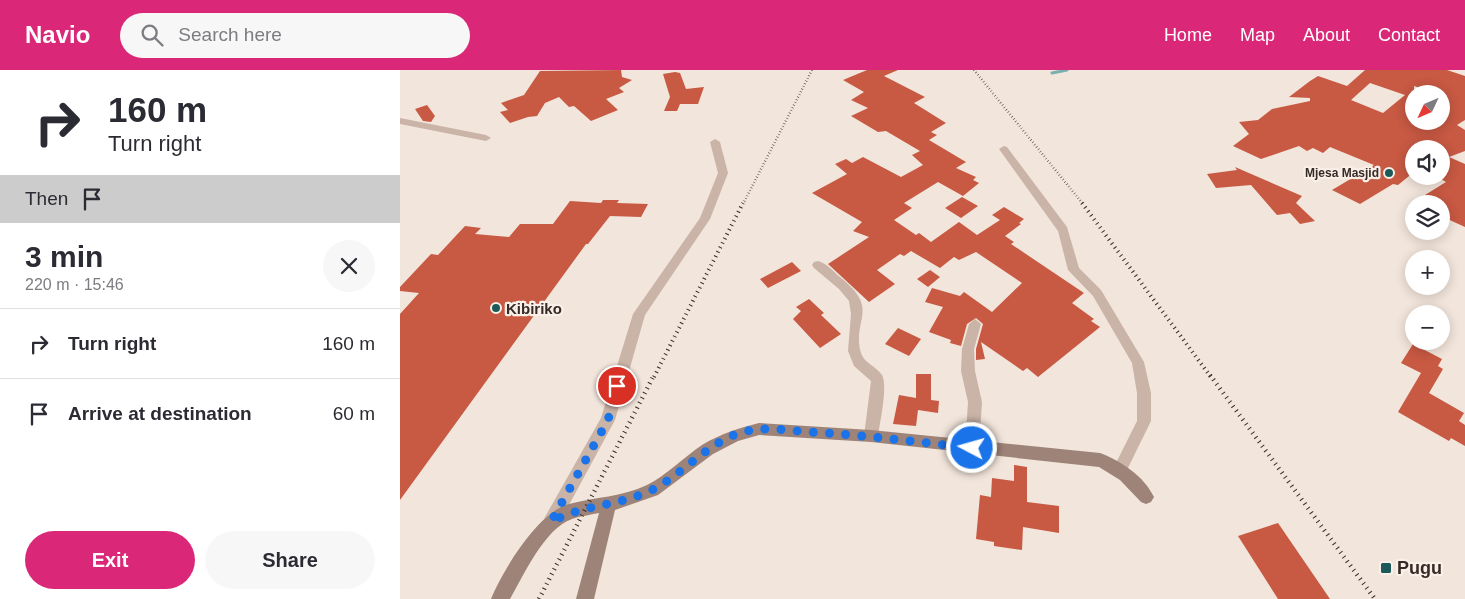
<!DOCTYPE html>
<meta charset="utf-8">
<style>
:root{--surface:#fff;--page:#f7f7f7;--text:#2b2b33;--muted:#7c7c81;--line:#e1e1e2;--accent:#db2777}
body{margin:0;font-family:Arial,sans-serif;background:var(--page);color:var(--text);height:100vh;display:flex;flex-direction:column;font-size:19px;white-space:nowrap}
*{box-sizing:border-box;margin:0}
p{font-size:16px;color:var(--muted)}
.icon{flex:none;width:28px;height:28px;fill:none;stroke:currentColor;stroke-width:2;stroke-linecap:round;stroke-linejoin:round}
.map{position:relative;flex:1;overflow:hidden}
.drawer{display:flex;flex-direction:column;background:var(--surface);width:400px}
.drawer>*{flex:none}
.hud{background:#fff;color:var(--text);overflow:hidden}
.needle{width:32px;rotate:226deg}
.tools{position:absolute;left:1005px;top:15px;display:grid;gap:10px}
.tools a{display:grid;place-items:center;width:45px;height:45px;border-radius:50%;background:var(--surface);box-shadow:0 2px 12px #0003;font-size:25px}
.pin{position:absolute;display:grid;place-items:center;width:42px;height:42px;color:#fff;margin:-21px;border:2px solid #fff;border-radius:50%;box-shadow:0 1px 5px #0007}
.me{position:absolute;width:55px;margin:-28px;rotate:276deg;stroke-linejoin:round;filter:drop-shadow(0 0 4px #0008)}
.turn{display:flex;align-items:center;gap:18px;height:105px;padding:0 25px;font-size:22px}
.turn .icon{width:65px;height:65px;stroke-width:2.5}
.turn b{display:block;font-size:35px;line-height:42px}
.then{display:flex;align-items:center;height:48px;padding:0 25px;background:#0003;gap:10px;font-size:19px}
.round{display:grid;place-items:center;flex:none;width:52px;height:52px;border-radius:26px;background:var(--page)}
.head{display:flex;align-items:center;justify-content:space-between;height:85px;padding:0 25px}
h1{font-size:30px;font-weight:800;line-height:38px}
.button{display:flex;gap:10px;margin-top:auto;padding:10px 25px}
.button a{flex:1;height:58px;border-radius:30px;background:var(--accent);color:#fff;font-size:20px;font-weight:800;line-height:58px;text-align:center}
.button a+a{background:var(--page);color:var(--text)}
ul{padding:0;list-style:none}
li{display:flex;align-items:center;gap:15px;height:70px;padding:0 25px;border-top:1px solid var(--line)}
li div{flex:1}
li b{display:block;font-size:19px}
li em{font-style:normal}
header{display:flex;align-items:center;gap:30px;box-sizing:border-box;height:70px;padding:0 25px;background:var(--accent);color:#fff}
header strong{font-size:24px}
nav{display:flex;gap:28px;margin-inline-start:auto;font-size:18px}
.search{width:350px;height:45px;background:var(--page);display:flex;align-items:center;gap:12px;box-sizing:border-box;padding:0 18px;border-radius:28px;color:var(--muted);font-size:19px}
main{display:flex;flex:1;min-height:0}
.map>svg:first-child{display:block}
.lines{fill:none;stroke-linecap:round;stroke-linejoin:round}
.stream{stroke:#79b0ae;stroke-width:3}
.building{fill:#c85943;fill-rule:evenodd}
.street{fill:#cab4a7;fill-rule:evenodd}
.secondary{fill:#9e8378;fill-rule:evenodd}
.rail-far2{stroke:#372b27;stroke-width:2.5;stroke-dasharray:0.5 2.5;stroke-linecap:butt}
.rail-far1{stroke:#372b27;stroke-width:4;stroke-dasharray:1 4;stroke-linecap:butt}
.rail{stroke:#372b27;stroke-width:4.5;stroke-dasharray:1 4.5;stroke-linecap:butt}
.route{stroke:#1a73e8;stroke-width:9;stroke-dasharray:0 16.2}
.poi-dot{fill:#1c5958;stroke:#faf0e7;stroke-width:2}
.labels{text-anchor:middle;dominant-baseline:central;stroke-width:4.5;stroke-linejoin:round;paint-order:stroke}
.far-poi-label{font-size:12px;font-weight:bold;fill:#372b27;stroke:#faf0e7;text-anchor:end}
.poi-label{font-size:15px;font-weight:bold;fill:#372b27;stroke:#faf0e7;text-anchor:start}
.near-poi-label{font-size:18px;font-weight:bold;fill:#372b27;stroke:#faf0e7;text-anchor:start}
</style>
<header>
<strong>Navio</strong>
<div class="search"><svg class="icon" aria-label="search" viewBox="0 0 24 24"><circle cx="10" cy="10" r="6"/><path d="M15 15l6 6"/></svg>Search here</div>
<nav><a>Home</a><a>Map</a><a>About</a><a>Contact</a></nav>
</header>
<main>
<section class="drawer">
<div class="hud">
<div class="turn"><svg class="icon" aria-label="right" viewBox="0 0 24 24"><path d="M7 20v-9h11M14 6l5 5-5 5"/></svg><div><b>160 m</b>Turn right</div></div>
<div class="then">Then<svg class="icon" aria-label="arrive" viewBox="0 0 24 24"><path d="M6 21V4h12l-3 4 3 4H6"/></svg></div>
</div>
<div class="head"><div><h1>3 min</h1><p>220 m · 15:46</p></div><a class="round"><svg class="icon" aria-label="close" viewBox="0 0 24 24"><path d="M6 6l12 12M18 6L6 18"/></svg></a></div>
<ul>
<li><svg class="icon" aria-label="right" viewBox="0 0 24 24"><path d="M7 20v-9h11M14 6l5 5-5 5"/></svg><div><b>Turn right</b></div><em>160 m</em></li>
<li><svg class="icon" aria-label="arrive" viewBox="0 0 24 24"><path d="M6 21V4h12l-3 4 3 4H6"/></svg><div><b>Arrive at destination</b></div><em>60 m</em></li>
</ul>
<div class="button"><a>Exit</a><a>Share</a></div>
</section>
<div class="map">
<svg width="1065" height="529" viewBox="0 0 1065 529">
<rect width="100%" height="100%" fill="#f2e5db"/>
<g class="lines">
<path class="stream" d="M652,3L667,0"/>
</g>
<g class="building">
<path d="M221,0L222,7L232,10L219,18L224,22L206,29L218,40L191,51L174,36L169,37L159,27L145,33L137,46L128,47L110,53L100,42L108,40L101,33L124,25L140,1Z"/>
<path d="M467,0H498L484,6L525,27L514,33L546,53L531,62L537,65L529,70L566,92L556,98L576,107L573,110L579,113L563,126L538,112L504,133L512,138L494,150L516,165L519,163L531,172L559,152L577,165L600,150L592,145L604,137L624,149L619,153L621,154L605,166L614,172L611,174L684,223L672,233L694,249L691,251L700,257L638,307L627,298L623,301L581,272L585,289L576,290V279L583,254L576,248L567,254L561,276L550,273L551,270L529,262L543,237L525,232L532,218L560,226L564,222L592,242L622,213L576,182L559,190L554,187L540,198L511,181L504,186L500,184L477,200L495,214L469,232L428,194L469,167L453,161L462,152L412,123L447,104L435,94L446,89L452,93L463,87L501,107L523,95L512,85L520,81L486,61L478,62L451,46L468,38L451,30L464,22L443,10Z"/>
<path d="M965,0H1047L1065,6V50L1057,55L1065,60V81L1049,87L1065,94V157L1041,146V134L1025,125L1046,112L1041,109V79H1014V102L998,115L993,114L960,134L932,120L974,95L930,77L923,83L913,78L907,81L899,76L861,89L833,76L849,64L839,52L858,50L872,39L910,31V28L889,27L910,11L918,6L947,16ZM970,13L1005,25L983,43L951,30ZM1014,16L1041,24V51H1014Z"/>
<path d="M275,2L280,3L286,19L304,17L298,34H280L277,41H264L270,27L263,4Z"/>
<path d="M27,35L35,46L31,52L23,51L15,39Z"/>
<path d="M835,97L902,126L896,133L915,151L900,154L890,143L877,145L851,115L816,118L807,104L837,100Z"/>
<path d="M562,127L578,136L561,148L545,138Z"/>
<path d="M203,130H219L217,133L248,134L241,147L210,146L188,174H186L0,430V244L19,223L0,221V217L31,184L38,185L65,156L81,158L75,164L109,167L120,154H153L170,131L201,133Z"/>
<path d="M392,192L401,201L368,218L360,209Z"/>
<path d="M530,200L540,207L528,217L517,209Z"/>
<path d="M409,229L424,243L421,245L441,264L420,278L393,249L401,241L396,237Z"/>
<path d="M498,258L521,269L509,286L485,274Z"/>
<path d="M1013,274L1042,289L1038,296L1043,299L1029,323L1064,343L1059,351L1065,355V376L1051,368L1049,371L998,342L1021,303L1001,293Z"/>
<path d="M516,304H531V330L539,331L538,343L518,340L516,356L493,354L499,325L516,328Z"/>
<path d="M614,395L627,397V432L659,436V463L623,457L622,480L594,476V472L576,469L580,425L591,427L592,408L614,411Z"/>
<path d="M878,453L930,529H878L838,466Z"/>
</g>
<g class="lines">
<g class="street">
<path d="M0,48L86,65L91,68L86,71L0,54Z"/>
<path d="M315,69L320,72L328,103L310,149L245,245L215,350L157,457L151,460L145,457L143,452L145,447L201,348L233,244L300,148L318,103L310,72Z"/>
<path d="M604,76L607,77L667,157L679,198L701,220L744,292L751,323V351L725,404L720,406L715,404L713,399L737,351V323L732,293L693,226L668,200L658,161L599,79Z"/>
<path d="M418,191C426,193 433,201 440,207C481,240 452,248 461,283C464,293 476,296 482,305C488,316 480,352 478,366L476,370L471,372L466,370L464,366L471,311L454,296L448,281L451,244L449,231L439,219L414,198L412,195L414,192Z"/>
<path d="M575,249L581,254L574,279L575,301L582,332L579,378L577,383L572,385L567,383L565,378L568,332L561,301L562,279L569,254Z"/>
</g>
<path class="secondary" d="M359,353L471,360L700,383C721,391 744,406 754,427L751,432L746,434L741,432L720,410L699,397L471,372L359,365L338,371L313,384L258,425L215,440L194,529H176L199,443C190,445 180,446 172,449C144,459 124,505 110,529H91C103,500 138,442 169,434C195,427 222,427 247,415C267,405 284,387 302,375C320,364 339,358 359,353Z"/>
<g class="rail-far2">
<path d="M574,0L683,134"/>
<path d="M343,134L412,0"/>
</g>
<g class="rail-far1">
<path d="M682,133L811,307"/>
<path d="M254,307L343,133"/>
</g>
<g class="rail">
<path d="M810,305L975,529"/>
<path d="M139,529L254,305"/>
</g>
</g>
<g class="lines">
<path class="route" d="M217,316L208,350L151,452C184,434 219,436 252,420C281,405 303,378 334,365C358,355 384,360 409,362C464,365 518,372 572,378"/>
</g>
<g class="poi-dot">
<circle cx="989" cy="103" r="5"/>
<circle cx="96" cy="238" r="5"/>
<rect x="980" y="492" width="12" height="12" rx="2.5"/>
</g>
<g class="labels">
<g class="far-poi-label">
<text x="979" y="103">Mjesa Masjid</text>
</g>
<g class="poi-label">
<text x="106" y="238">Kibiriko</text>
</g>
<g class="near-poi-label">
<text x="997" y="498">Pugu</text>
</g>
</g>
</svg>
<div class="tools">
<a><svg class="needle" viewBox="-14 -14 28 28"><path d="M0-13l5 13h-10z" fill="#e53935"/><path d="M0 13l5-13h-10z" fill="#7c7c81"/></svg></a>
<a><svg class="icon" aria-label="sound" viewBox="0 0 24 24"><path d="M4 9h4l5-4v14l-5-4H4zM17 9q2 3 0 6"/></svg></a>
<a><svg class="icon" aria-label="layers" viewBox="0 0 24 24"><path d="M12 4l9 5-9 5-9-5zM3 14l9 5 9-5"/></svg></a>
<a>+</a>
<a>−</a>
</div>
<div class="pin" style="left:217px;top:316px;background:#d93025"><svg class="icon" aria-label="arrive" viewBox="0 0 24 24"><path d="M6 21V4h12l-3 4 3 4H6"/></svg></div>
<svg class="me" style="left:572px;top:378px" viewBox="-20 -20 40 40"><circle r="17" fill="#1a73e8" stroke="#fff" stroke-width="3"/><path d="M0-11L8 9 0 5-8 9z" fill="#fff"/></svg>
</div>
</main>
